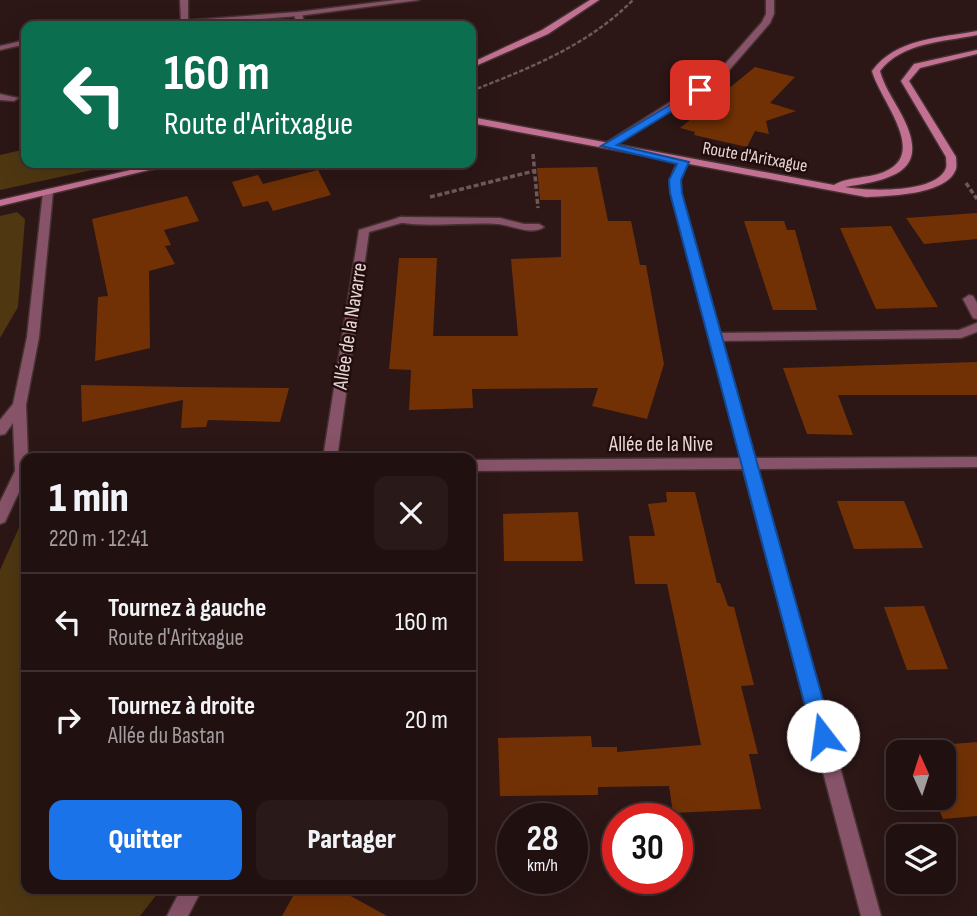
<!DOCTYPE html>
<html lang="fr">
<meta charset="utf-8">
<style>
:root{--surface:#211010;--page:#291919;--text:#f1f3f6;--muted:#a29d9f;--line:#3e3030;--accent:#1a73e8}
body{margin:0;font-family:"Sofia Sans Condensed",sans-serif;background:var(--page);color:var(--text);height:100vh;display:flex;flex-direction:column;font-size:26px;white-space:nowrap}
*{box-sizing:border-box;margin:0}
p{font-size:23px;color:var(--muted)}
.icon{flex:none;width:38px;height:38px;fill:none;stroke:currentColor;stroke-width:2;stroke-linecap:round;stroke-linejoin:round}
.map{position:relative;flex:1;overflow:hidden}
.details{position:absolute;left:21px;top:453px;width:455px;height:441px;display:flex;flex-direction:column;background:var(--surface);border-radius:14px;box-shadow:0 7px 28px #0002,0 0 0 2px var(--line)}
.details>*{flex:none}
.top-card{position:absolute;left:21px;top:21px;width:455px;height:147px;border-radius:14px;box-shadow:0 7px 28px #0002,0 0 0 2px var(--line);background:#0b6e4f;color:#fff;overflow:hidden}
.needle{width:46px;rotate:357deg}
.buttons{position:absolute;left:886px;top:740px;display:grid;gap:14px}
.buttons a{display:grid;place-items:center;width:70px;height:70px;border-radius:14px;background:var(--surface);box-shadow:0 7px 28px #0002,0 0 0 2px var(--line);font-size:35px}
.speed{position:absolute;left:497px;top:803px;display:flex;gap:14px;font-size:35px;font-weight:700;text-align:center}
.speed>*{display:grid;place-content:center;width:91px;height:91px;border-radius:50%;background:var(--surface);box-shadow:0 7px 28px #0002,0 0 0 2px var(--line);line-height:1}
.speed small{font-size:18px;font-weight:400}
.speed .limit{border:10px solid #d22;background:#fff;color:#111}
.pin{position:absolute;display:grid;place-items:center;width:60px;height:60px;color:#fff;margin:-30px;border-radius:14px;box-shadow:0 4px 10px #0006}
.me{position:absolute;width:77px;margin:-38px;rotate:345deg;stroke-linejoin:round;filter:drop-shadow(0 0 5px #0008)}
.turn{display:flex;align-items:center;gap:24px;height:147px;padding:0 28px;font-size:32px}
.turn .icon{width:91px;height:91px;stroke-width:2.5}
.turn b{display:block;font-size:49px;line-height:60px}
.round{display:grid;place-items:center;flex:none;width:74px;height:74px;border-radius:14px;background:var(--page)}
.headline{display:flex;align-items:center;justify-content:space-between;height:119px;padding:0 28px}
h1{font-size:42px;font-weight:800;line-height:52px}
.primary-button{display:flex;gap:14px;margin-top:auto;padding:14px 28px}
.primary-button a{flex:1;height:80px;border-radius:14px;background:var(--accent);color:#fff;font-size:28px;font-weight:800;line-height:80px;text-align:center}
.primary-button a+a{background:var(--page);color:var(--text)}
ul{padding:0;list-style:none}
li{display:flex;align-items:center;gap:21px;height:98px;padding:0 28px;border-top:2px solid var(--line)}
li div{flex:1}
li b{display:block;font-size:26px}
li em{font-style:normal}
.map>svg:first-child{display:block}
.green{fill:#4f3711}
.building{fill:#713105}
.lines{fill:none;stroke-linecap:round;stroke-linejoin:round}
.lane-casing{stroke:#463131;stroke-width:3}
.street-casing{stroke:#463131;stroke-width:3}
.secondary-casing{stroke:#463131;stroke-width:3}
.path-far1{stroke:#6d5958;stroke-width:2.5;stroke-dasharray:4.5 2;stroke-linecap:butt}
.path{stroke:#6d5958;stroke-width:3.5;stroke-dasharray:5 2.5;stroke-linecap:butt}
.lane{fill:#875368;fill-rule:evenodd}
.street{fill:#875368;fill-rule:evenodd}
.secondary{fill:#c37193;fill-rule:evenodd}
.route{fill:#1a73e8;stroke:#114b97;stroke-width:2}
.labels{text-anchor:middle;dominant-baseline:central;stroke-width:5;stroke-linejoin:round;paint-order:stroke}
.far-street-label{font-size:18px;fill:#e6d6d5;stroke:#220d0d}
.street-label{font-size:21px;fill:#e6d6d5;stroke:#220d0d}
</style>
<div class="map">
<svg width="977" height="916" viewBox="0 0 977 916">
<rect width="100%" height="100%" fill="#2c1616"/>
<g class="green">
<path d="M26,149V163H124L0,190V155Z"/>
<path d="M17,212L25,219L18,307L0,338V216Z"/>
<path d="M26,512V889H161L140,916H0V570Z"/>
</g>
<g class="building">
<path d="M755,67L795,77L770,103L796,111L766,121L769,134L755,131L747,147L694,135L695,132L680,128Z"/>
<path d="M597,167L608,221H631L640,265H646L664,364L647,419L592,406L598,388L472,389L473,408L409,410L411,370L389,369L399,258H437L433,336H518L511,259L561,257V200H540L537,168Z"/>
<path d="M318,170L331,195L273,211L268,201L243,207L232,182L258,175L263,184Z"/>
<path d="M187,196L199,221L164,230L171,245L165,246L175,264L149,271L150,348L95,361L98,297L108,296L92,219Z"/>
<path d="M977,213V239L924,244L906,218Z"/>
<path d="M744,221H784L787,230H795L817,310H773Z"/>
<path d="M891,226L938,307L876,309L840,228Z"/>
<path d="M977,362V395H838L853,435L807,434L783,368Z"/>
<path d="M81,385L183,387L289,388L280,422L208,420L206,427L181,428L183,400L82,422Z"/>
<path d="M666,492H695L717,583H720L728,606L734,607L754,685L741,686L758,754H749L761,809L673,813L669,786L598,787V795L500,796L498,738L591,736L592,747H617V752L701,745L667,584H635L629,536H655L648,504L667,502Z"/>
<path d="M837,501H904L923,548L854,549Z"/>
<path d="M578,512L583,561H504L503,514Z"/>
<path d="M924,606L948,669L907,670L884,607Z"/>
<path d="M977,742V816L943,819L935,798H943V752H917L915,747Z"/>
<path d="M297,889H338L387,916H282Z"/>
</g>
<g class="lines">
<defs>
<g id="lane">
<path d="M180,0H188V24L181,22Z"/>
<path d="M298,12L302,14L305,26H297L294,14Z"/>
<path d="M0,94L18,98L14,101L0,100Z"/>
<path d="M401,217L500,218L524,224H539L544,227C531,236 512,225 497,224C464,222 429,228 397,222V218Z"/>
<path d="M969,295L973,296L977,303V319L973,318L963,299Z"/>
<path d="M977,323V332L961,338L715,341L709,337L715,333L959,330Z"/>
</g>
<g id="street">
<path d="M396,0H419L298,16L168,26H137L141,24L298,12Z"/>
<path d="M766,0H774V14L770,23L724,76L610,148H604V144L718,72L762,22L766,14Z"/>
<path d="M26,40V44L0,50V46Z"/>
<path d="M683,159L688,162L680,180L681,193L755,458L977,457V467L758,469L881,916H861L743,469L471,471V460L741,458L671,193C670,181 672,165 683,159Z"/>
<path d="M48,189L53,192L39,337L26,405L28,458H26V477L5,522L0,524V502L15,471L13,423L5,434L0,435V420L13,404L27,337L43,192Z"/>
<path d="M401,217L405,218V222L369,232L337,458H323L359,230Z"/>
<path d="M181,889H202L188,916H167Z"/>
</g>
<g id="secondary">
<path d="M590,0H599L548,34L471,68V63L542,30Z"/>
<path d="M977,31V35C944,42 902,42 880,71C884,86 892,97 899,110C933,170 897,179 845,187C866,191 937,194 946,168C947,165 946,161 946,157L901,81L914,64L977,50V54L920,68L909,81L956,157C956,161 957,165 956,169C947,195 889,196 866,197L471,123V117L834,185C848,176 870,179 886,171C928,152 879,99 872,71C896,38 940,38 977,31Z"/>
<path d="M161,163H178L0,206V200Z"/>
</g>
</defs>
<use href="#lane" class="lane-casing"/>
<use href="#street" class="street-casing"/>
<use href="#secondary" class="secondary-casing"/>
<path class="path-far1" d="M471,91C530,68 587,46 633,0"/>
<g class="path">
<path d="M533,154L538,208"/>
<path d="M966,183L977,199"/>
<path d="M430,197L534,171"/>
</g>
<use href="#lane" class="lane"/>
<use href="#street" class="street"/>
<use href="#secondary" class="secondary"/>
</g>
<path class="route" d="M700,87L703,92L617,145L689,162L681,180L682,193L833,736L830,743L823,746L816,743L813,736L670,193L669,180L677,164L601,146Z"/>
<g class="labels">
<g class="far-street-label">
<text transform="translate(755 157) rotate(10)">Route d'Aritxague</text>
</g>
<g class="street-label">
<text transform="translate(350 326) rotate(-81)">Allée de la Navarre</text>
<text x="661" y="444">Allée de la Nive</text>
</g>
</g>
</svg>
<div class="buttons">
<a><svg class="needle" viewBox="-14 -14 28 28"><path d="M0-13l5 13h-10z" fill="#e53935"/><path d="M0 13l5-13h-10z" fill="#a29d9f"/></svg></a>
<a><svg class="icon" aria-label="layers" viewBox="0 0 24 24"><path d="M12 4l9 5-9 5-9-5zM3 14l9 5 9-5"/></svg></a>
</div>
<div class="speed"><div>28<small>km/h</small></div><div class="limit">30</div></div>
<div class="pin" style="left:700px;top:90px;background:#d93025"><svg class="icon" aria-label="arrive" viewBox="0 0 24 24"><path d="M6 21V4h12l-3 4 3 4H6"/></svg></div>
<svg class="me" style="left:823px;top:736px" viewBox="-20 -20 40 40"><circle r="19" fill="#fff"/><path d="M0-13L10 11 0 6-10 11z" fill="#1a73e8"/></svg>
<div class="top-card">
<div class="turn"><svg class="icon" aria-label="left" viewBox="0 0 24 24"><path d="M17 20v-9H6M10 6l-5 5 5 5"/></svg><div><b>160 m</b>Route d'Aritxague</div></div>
</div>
<section class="details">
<div class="headline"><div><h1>1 min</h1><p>220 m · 12:41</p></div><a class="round"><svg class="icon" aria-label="close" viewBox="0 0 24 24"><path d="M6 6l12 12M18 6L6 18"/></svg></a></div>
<ul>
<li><svg class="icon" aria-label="left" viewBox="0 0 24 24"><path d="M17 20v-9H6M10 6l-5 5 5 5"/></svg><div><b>Tournez à gauche</b><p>Route d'Aritxague</p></div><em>160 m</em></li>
<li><svg class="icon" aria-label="right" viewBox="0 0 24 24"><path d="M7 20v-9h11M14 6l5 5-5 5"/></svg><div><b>Tournez à droite</b><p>Allée du Bastan</p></div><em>20 m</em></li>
</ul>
<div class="primary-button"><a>Quitter</a><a>Partager</a></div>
</section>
</div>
